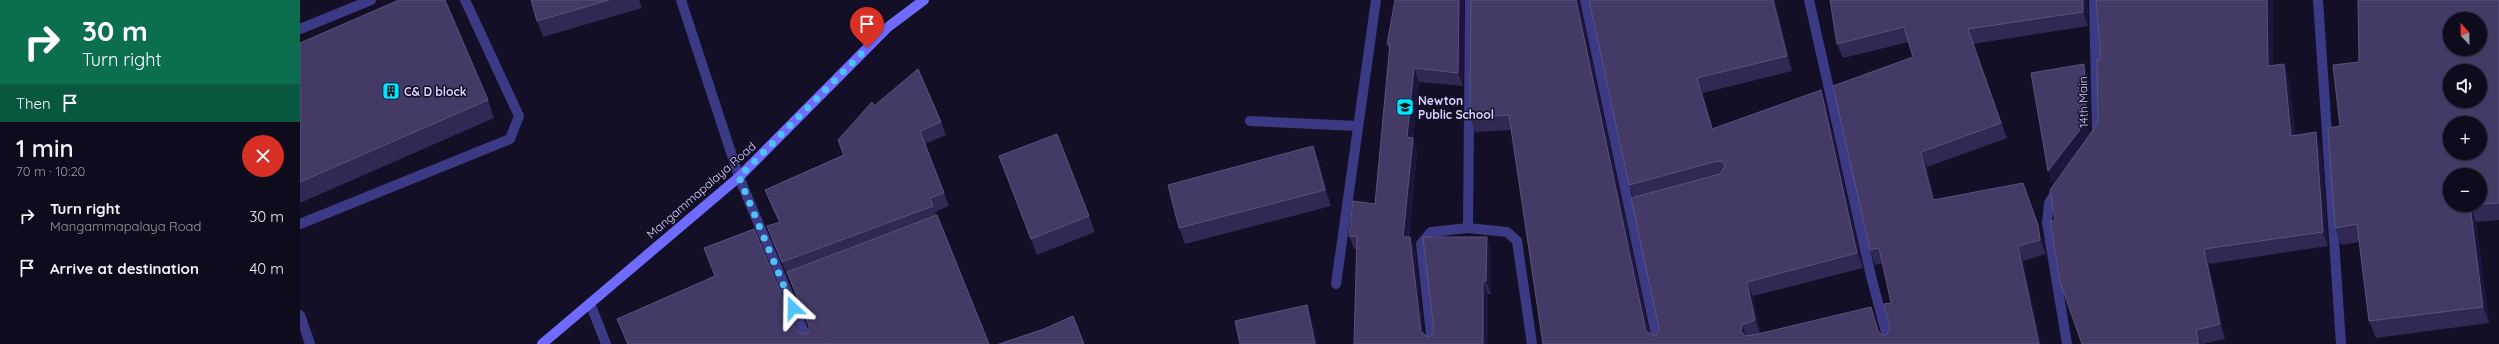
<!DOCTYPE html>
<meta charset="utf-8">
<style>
:root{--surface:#0e0b1c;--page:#171425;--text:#f1f3f6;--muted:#9b9ba3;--line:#2e2b3b}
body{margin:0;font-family:Quicksand,sans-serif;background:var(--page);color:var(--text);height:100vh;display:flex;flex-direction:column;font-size:15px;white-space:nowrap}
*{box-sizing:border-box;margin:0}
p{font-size:13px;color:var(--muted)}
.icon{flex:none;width:22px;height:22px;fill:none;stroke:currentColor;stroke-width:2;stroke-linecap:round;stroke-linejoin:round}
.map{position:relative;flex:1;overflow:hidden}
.sheet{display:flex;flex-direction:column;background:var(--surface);width:300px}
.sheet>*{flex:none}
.guide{background:#0b6e4f;color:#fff;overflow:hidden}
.needle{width:26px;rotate:338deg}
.buttons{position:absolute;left:2143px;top:12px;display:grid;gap:8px}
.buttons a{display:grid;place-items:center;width:44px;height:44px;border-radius:50%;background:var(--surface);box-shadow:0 1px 3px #0004,0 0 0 1px var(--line);font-size:20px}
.pin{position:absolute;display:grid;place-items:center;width:34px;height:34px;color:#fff;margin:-41px -17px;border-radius:50% 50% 50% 0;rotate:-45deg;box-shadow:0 0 4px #0007}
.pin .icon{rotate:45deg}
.me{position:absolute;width:44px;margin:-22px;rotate:337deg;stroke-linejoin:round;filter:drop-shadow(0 0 3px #0008)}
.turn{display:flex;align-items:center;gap:14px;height:84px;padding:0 16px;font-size:18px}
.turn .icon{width:52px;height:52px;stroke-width:2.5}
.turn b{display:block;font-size:28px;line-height:34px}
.then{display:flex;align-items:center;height:38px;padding:0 16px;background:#0003;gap:8px;font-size:15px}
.round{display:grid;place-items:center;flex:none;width:42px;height:42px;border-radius:21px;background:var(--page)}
.overview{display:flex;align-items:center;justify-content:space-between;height:68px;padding:0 16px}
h1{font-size:24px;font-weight:600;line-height:30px}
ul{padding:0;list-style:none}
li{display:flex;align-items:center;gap:12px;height:52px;padding:0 16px}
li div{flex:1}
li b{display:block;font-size:15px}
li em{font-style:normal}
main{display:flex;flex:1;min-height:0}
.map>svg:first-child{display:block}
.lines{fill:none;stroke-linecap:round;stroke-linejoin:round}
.minor{stroke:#3d3a85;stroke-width:10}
.secondary{stroke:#6f6bff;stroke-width:10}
.wall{fill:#312854;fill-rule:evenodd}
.shaded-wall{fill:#1d163a}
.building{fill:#433a66;stroke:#5a527e;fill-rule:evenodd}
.route{stroke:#4fc3f7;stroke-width:7;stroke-dasharray:0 12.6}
.labels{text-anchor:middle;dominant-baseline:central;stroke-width:3;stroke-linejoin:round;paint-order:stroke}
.poi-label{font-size:12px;font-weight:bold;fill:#d9d4ff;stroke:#130f26;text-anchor:start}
.street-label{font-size:12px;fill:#d9d4ff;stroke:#130f26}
</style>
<main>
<section class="sheet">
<div class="guide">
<div class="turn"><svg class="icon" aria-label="right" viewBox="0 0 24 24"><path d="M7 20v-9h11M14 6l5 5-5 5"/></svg><div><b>30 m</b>Turn right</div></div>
<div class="then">Then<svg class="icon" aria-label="arrive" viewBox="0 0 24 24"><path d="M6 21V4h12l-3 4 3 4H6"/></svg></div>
</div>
<div class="overview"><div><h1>1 min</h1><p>70 m · 10:20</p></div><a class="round" style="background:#d93025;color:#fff"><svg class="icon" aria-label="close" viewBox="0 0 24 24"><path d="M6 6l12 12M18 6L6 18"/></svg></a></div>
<ul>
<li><svg class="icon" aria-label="right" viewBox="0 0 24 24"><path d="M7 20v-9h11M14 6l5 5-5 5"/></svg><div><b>Turn right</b><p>Mangammapalaya Road</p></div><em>30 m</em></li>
<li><svg class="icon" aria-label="arrive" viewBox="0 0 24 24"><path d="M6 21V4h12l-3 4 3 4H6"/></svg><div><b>Arrive at destination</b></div><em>40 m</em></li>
</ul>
</section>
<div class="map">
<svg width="2199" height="344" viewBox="0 0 2199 344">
<rect width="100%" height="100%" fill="#130f26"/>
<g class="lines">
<g class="minor">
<path d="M381,0L439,177L509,344"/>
<path d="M1170,0L1168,228L1207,232L1217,241L1232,344"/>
<path d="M1285,0L1358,344"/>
<path d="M1509,0L1571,276L1589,344"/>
<path d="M1794,0L1797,137"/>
<path d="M2018,0L2041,344"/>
<path d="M0,29L71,0"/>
<path d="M950,121L1058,126"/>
<path d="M1759,186L1749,203L1747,223L1767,344"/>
<path d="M0,224L210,139L219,116L165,0"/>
<path d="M1036,284L1076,0"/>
<path d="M290,303L306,344"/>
<path d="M0,315L10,344"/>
<path d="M1132,344L1121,244L1131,232L1168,228"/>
</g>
<path class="secondary" d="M242,344L439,177L588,27L624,0"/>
</g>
<g class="wall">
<path d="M231,0H339L342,8L243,37L237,21Z"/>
<path d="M1095,0H1164L1163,86L1119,82L1113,139L1117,151L1109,237H1110L1115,250L1124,335L1128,337L1131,336L1187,237L1191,250V294H1188V344H1054L1057,249H1054L1049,236L1075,204L1089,49L1087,44Z"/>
<path d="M1171,0H1279V1L1349,332L1354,336L1357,334L1359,328L1333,197L1329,185L1289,0H1475L1492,71L1403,93L1413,129L1526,105L1563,268L1453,296L1460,333L1571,307L1576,322L1579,333L1582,335H1586L1590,328L1591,303L1583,263L1575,265L1570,250L1613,57L1609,42L1543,58L1537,44L1530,0H1788V26L1673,44L1707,138L1627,167L1635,200L1743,240L1746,254L1723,261L1741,344H1243L1211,130L1175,132L1170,118Z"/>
<path d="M1796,0H1973V65L1989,79L1995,135L2021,147L2028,246L1909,264L1925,339L1903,344H1782L1755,220L1777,153L1752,184L1784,64L1789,77L1790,133L1798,123L1801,59Z"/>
<path d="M2199,0V220L2176,222L2189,323L2076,338L2069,321L2059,242L2041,245L2035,228L2040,126L2059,62ZM2180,175V205H2150Z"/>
<path d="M0,43L188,100L194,118L0,203Z"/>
<path d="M574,106L641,122L646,135L625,144L649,206L635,212L689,344H327L317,319L415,276L404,248L497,331L505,334L509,332V327L488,275H487L472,240L467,226L479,222L470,203L465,190L543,155L538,140Z"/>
<path d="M699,156L789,216L795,232L737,255Z"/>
<path d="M1019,162L1031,206L885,244L879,228Z"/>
</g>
<g class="shaded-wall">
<path d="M1159,0H1164L1163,86L1158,73Z"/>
<path d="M1276,0H1279V1L1351,344L1346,331Z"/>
<path d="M1473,0H1475L1492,71L1487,56Z"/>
<path d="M1783,0H1788V26L1783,12Z"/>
<path d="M1967,0H1973V80L1968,66Z"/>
<path d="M1784,64L1789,77L1790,135L1752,184L1748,171Z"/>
<path d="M1984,64L1989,79L1996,151L1991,136Z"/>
<path d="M1114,68L1119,82L1113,139L1117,151L1107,250L1103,237L1107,137Z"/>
<path d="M1397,78L1403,93L1417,144L1412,129Z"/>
<path d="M1521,90L1526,105L1563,268L1557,253Z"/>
<path d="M2016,132L2021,147L2028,246L2023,232Z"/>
<path d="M1013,146L1019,162L1031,206L1025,190Z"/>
<path d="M1621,152L1627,167L1639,215L1633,200Z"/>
<path d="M1723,183L1743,240L1746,254L1740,240Z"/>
<path d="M2170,205L2176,222L2189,323L2183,307Z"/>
<path d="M1110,237L1115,250L1125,344L1121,332Z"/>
<path d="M1187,237L1191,250V294L1186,281Z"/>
<path d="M1718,246L1723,261L1741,344H1739Z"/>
<path d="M1904,249L1909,264L1925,339L1920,324Z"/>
<path d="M1183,281L1188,294V344H1183Z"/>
<path d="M1447,282L1453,296L1461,335L1455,320Z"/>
<path d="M1007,305L1013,322L1018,344H1015Z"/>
<path d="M1571,307L1576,322L1582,344L1578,331Z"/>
<path d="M1442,325L1448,339L1441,331Z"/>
<path d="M1896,330L1901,344H1899Z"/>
</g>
<g class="building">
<path d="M99,0H145L188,100L0,182V43Z"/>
<path d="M231,0H309L237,21Z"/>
<path d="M1095,0H1159L1158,73L1114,68L1107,137L1113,138L1103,237H1110L1121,332L1128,337L1131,336L1134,331L1123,237H1187L1186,281H1183V344H1054L1057,237L1049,236L1053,201L1075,204L1090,44H1087Z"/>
<path d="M1171,0H1276L1346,331L1354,336L1357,334L1359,328L1331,198L1420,174L1425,166L1423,162L1417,161L1329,185L1289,0H1473L1487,56L1397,78L1412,129L1521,90L1557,253L1447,282L1455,320L1442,325L1441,331L1445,336L1458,334L1571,307L1578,331L1582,335H1586L1590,328L1584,304L1591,303L1579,248L1570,250L1533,86L1613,57L1604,27L1537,44L1530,0H1783V12L1668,29L1701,123L1621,152L1633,200L1723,183L1738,225L1740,240L1718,246L1739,344H1243L1209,115L1170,118Z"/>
<path d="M1796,0H1967L1968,66L1984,64L1991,136L2016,132L2023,232L1904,249L1920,324L1896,330L1899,344H1782L1760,282L1750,221L1755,220L1750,190L1798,123L1797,60L1801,59Z"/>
<path d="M2058,0H2199V203L2180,204V175H2150V205H2170L2183,307L2069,321L2057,224L2035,228L2028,128L2040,126L2033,65L2059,62ZM2150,19H2180V49H2150ZM2150,71H2180V101H2150ZM2150,123H2180V153H2150Z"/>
<path d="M1784,64L1786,122L1748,171L1731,73Z"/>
<path d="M618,69L641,122L620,131L644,193L630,198L633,206L482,262L467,226L480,222L465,190L544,155L538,140L572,102L574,106Z"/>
<path d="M757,134L789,216L731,239L699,156Z"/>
<path d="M1013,146L1025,190L879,228L868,185Z"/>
<path d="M637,215L689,344H526L525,343L524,344H328L317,319L415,276L404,248L454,229L497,331L505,334L509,332V326L487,272Z"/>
<path d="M1007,305L1015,344H940L935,321Z"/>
<path d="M773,316L784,344H699L744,329Z"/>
</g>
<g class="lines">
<path class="route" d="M493,308L439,177L567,48"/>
</g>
<defs>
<symbol id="building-square" viewBox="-11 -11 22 22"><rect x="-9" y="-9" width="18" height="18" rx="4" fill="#00e5ff" stroke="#130f26"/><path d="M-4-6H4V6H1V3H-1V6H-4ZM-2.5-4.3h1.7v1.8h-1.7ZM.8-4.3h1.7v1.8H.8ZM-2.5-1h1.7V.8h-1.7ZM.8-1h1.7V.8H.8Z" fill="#111"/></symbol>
<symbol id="school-square" viewBox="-11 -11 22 22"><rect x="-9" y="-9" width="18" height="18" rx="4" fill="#00e5ff" stroke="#130f26"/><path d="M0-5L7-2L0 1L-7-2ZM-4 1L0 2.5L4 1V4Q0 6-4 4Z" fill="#111"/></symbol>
</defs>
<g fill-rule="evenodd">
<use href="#building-square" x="81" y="81" width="20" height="20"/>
<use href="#school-square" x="1095" y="97" width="20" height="20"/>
</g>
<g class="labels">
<g class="poi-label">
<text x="104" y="91">C&amp; D block</text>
<text x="1118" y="100">Newton<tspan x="1118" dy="14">Public School</tspan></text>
</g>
<g class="street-label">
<text transform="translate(1783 102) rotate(-91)">14th Main</text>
<text transform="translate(401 190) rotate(-41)">Mangammapalaya Road</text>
</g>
</g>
</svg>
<div class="buttons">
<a><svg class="needle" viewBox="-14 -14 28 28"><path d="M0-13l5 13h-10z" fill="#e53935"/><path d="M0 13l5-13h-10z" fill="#9b9ba3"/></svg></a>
<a><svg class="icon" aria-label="sound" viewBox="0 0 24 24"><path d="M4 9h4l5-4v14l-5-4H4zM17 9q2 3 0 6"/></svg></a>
<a>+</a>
<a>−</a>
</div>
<div class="pin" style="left:567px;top:48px;background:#d93025"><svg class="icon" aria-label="arrive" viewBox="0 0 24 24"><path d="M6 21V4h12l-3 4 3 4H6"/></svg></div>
<svg class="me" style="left:493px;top:308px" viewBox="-20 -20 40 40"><path d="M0-17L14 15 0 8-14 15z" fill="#4fc3f7" stroke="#fff" stroke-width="4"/></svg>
</div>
</main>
